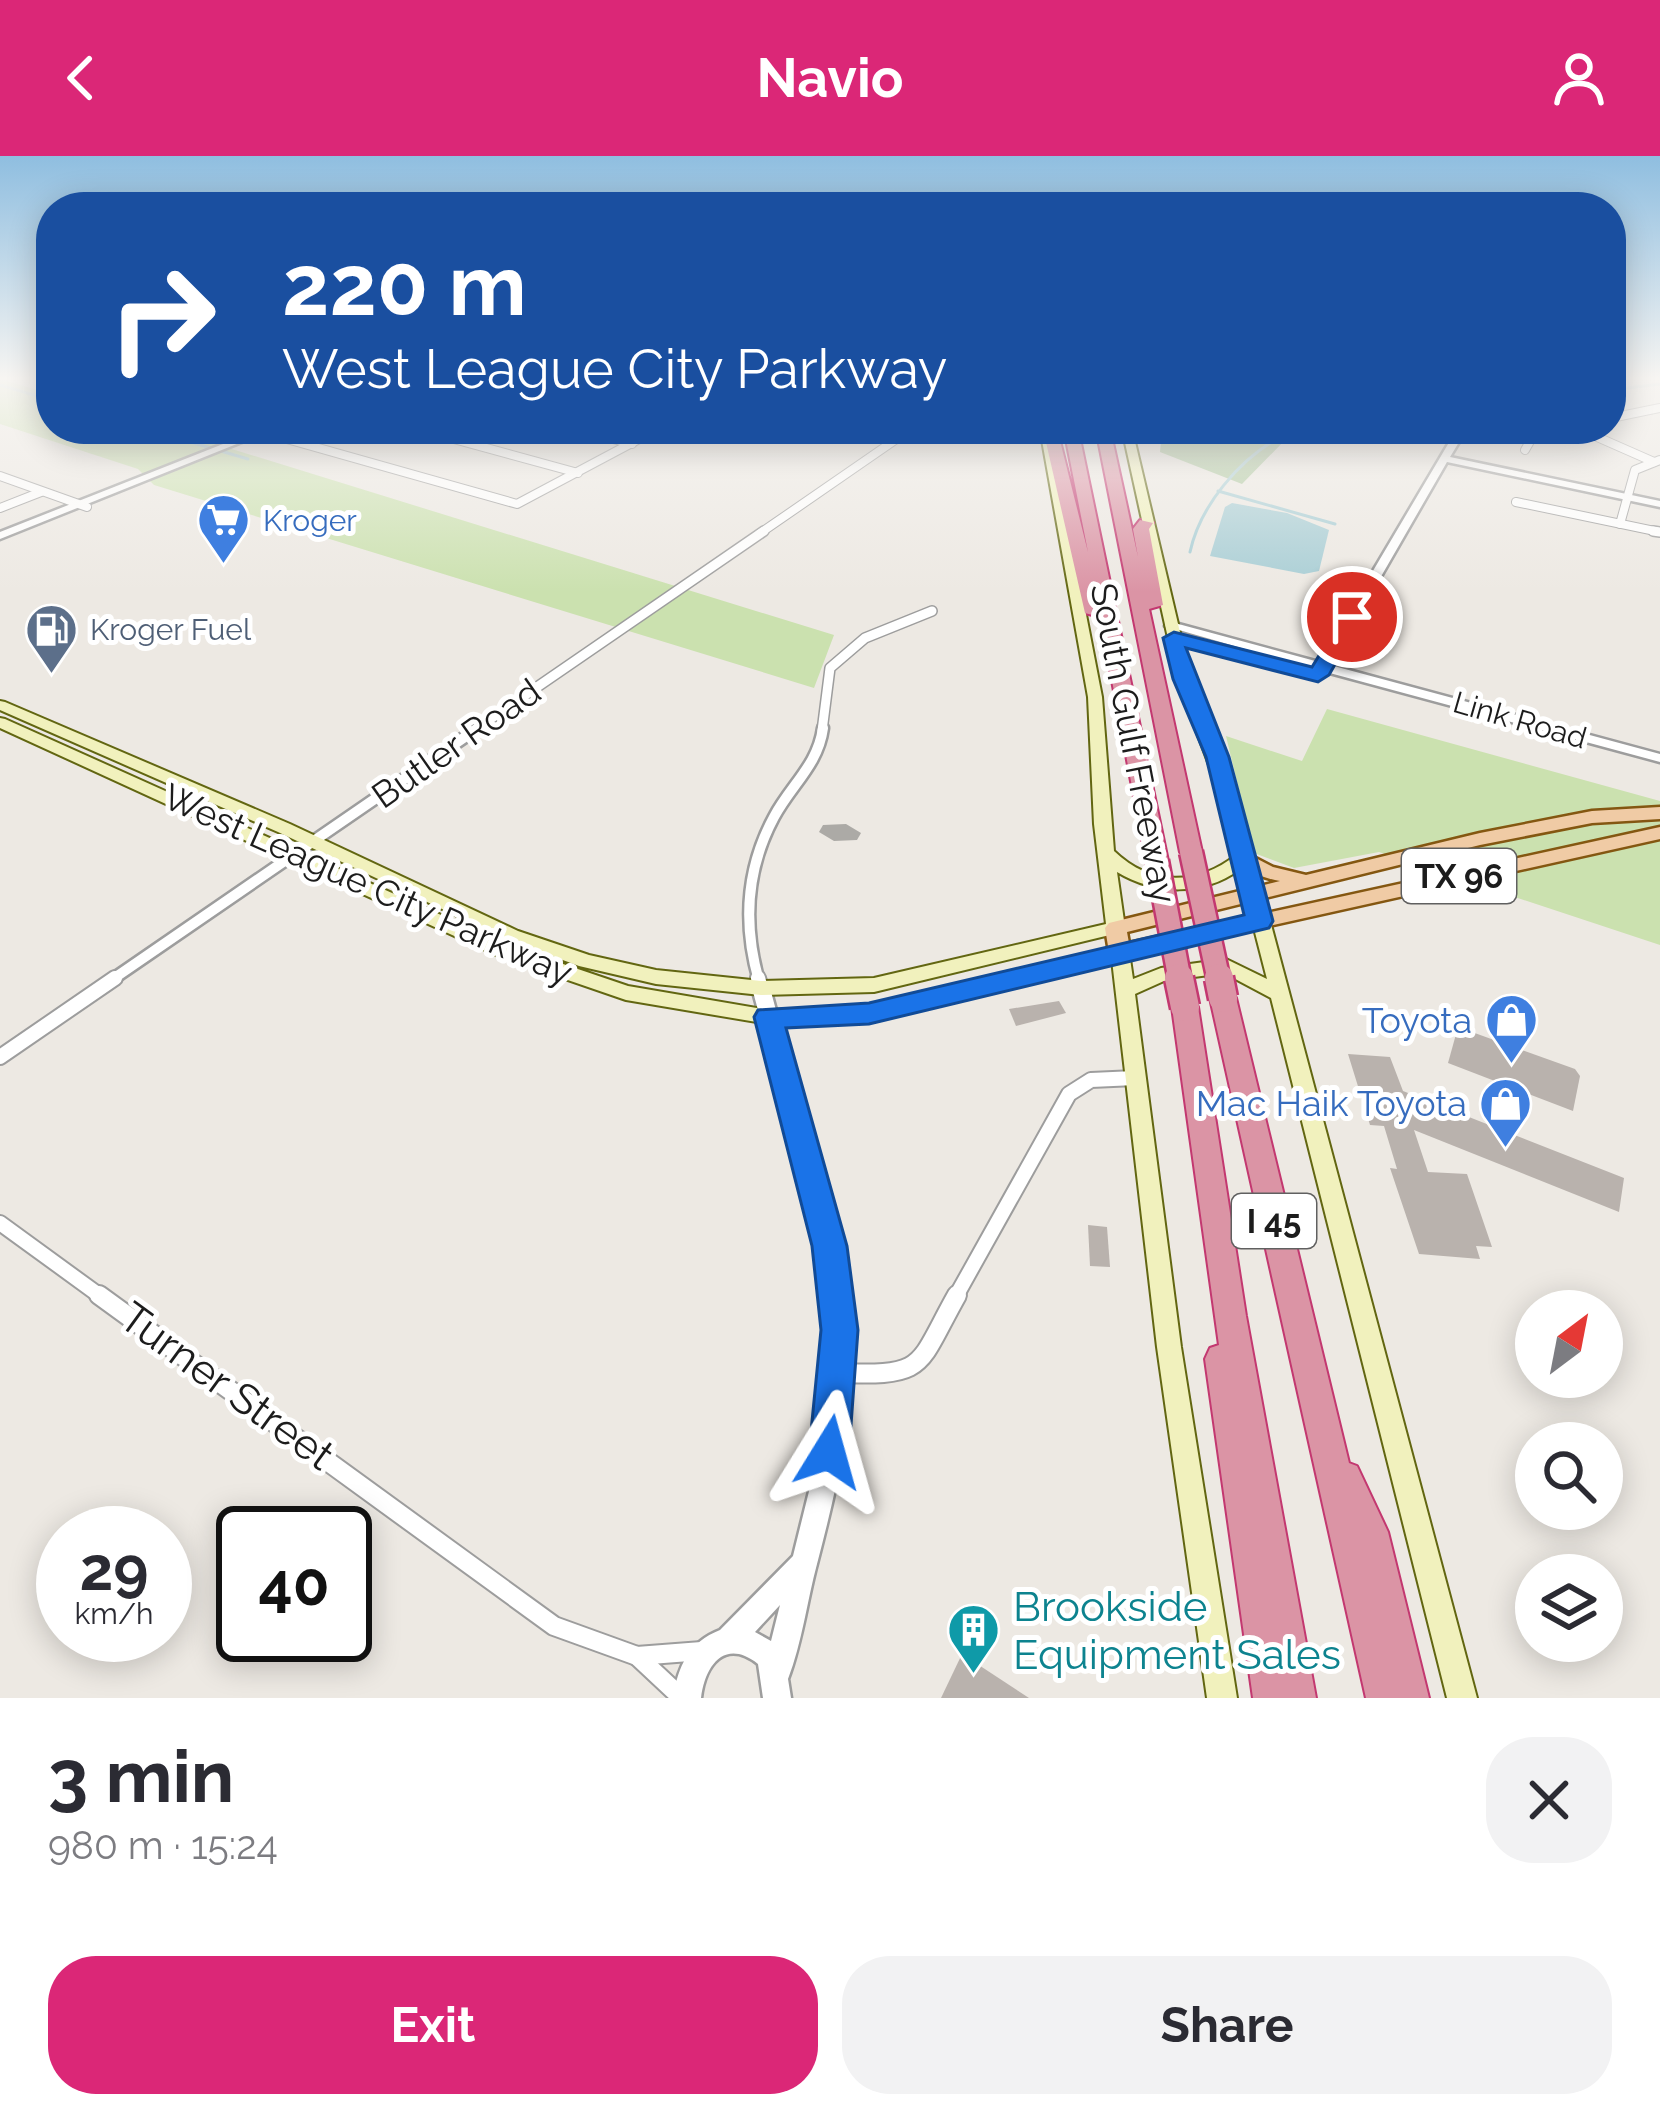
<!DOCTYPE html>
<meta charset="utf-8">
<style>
:root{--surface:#fff;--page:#f2f2f3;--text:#2b2b33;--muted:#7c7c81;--accent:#db2777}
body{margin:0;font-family:Raleway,sans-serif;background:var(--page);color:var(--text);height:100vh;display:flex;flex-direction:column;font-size:45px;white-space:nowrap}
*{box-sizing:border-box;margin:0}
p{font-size:39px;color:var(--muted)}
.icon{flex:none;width:66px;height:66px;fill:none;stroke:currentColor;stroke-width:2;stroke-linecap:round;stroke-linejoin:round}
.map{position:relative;height:1542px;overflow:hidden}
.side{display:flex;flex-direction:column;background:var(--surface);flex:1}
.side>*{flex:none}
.top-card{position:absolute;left:36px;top:36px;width:1590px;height:252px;border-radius:48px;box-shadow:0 6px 30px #0003;background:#1a4fa0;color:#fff;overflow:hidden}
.needle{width:78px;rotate:32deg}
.buttons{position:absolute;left:1515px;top:1134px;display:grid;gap:24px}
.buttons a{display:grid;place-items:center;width:108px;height:108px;border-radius:50%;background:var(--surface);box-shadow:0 6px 30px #0003;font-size:60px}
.speed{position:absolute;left:36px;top:1350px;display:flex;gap:24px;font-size:60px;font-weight:700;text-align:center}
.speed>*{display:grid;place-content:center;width:156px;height:156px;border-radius:50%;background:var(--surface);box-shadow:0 6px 30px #0003;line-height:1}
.speed small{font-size:30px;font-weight:400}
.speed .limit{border:6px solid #111;border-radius:18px;background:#fff;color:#111}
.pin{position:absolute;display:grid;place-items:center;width:102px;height:102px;color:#fff;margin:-51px;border:6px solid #fff;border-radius:50%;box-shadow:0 3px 12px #0007}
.me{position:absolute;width:132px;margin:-66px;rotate:8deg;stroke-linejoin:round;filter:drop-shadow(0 0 9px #0008)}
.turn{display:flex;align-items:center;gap:42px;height:252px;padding:0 48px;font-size:54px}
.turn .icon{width:156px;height:156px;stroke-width:2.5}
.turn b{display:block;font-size:84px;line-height:102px}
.round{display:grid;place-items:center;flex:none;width:126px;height:126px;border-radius:48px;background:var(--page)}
.headline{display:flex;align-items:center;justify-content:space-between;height:204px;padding:0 48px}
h1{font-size:72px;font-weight:700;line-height:90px}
.button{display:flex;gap:24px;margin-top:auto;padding:24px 48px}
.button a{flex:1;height:138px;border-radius:48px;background:var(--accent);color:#fff;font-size:48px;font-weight:700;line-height:138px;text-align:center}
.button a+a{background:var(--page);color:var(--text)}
header{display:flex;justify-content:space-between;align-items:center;height:156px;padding:0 48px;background:var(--accent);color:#fff;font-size:54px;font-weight:700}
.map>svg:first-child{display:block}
.grass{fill:#cbe1af}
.forest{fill:#acc79d}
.water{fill:#a9ced5}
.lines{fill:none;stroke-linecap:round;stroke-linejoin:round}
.stream{stroke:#a9ced5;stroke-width:3}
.taxiway{fill:#acaaa6;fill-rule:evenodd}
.building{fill:#b9b2ad}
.minor-far4-casing{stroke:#9d9d9d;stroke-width:10}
.minor-far3-casing{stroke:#9d9d9d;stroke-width:12}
.minor-far2-casing{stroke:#9d9d9d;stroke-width:15}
.minor-far1-casing{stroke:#9d9d9d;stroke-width:18}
.minor-casing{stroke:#9d9d9d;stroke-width:22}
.tertiary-casing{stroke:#9d9d9d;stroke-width:5}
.secondary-casing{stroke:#626611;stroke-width:4}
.primary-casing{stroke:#845711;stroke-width:5}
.motorway-casing{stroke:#c33870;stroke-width:4}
.minor-far4{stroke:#fff;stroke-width:8}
.minor-far3{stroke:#fff;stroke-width:9}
.minor-far2{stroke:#fff;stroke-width:10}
.minor-far1{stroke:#fff;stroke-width:14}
.minor{stroke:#fff;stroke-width:18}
.tertiary{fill:#fff;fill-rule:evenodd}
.secondary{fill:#f1f1bd;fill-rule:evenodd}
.primary{fill:#f0cba5;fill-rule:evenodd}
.motorway{fill:#db94a5;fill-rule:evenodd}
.motorway-bridge-far1-casing{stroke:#c33870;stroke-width:27;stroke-linecap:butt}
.motorway-bridge-casing{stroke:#c33870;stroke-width:33;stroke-linecap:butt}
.motorway-bridge-far1{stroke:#db94a5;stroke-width:22}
.motorway-bridge{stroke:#db94a5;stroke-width:28}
.route{fill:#1a73e8;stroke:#114b97;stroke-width:3}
.labels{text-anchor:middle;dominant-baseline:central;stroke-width:10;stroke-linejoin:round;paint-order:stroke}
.far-shop-label{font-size:30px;fill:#366cbe;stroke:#fff;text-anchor:start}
.far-service-label{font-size:30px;fill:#4e5e75;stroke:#fff;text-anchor:start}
.far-street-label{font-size:30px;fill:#1c1c1c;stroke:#fff}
.shield{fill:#fff;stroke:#606060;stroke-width:3}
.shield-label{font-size:33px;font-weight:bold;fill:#1c1c1c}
.street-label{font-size:36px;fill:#1c1c1c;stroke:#fff}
.shop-label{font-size:36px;fill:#366cbe;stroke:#fff;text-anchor:end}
.near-street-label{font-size:42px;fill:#1c1c1c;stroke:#fff}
.near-culture-label{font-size:42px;fill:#0d838f;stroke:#fff;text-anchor:start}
</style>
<header><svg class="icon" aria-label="back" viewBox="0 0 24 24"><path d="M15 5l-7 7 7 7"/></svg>Navio<svg class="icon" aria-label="person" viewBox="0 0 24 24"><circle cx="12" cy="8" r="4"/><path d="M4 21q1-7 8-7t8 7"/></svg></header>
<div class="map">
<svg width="1660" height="1542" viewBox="0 0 1660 1542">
<rect width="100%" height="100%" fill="#ede9e3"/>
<g class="grass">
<path d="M0,223L51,238V273H167L834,479L814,532L154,329L138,313L0,268Z"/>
<path d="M1327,553L1660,645V789L1379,696L1294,712L1254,697L1226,580L1302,605Z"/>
</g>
<path class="forest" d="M1175,273H1357L1287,282L1242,328L1160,296L1161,286Z"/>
<path class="water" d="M1232,347L1287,357L1329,374L1319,415L1304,418L1210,400L1225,351Z"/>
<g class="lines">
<g class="stream">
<path d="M0,229L51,244"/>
<path d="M1611,234L1660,228"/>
<path d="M146,273L248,303"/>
<path d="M1218,335L1335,368"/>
<path d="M1190,396C1200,350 1239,303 1282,280C1294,274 1315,275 1329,273"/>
</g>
<path class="taxiway" d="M846,668L861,677L857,684L834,685L819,676L823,669Z"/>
</g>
<g class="building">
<path d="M1059,845L1066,857L1016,870L1009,853Z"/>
<path d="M1458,871L1575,913L1580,920L1573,955L1448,907Z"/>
<path d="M1348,898L1390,901L1403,935L1624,1022L1619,1056L1414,974L1428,1016L1467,1018L1492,1091L1476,1090L1480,1103L1419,1098L1390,1012L1397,1013L1384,970L1370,969Z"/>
<path d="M1088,1069L1107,1071L1110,1111L1090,1110Z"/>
<path d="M962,1498L1029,1542H941Z"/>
</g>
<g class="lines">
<defs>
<g id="minor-far4">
<path d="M1611,262L1660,252"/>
<path d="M417,273L578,317"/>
<path d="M575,273L632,288"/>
<path d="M1579,273L1654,306"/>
<path d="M262,276L517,348L658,273"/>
<path d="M653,276L685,283"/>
<path d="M1525,294L1533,280L1554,273"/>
<path d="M0,320L87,351"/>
<path d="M1516,346L1660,376"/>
<path d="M0,352L41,336"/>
<path d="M1620,368L1635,314L1660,304"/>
<path d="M759,378L911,273"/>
</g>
<g id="minor-far3">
<path d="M1653,375L1660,376"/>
<path d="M473,575L764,375"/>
<path d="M822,575L830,512L865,482L932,455"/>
</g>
<g id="minor-far2">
<path d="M110,825L478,572"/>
<path d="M759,825C743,769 746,713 774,661C791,629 818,609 823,572"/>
</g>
<g id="minor-far1">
<path d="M758,822L761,832"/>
<path d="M0,901L115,822"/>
<path d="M0,1067L103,1142"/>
<path d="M955,1142L1069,938L1091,924L1135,922"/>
</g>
<g id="minor">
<path d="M99,1139L554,1470L637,1500L702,1495"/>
<path d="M839,1217C928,1220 916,1212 957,1139"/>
<path d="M637,1500L682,1542"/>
</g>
<g id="tertiary">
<path d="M261,273H274L0,383V376Z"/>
<path d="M1457,273H1467L1450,301L1660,345V351L1447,306L1330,509L1660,598V606L1326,516L1325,519H1315V513L1165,470L1171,466L1319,506Z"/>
<path d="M1173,478L1241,495L1243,498L1237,502L1169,485V479Z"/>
<path d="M761,826L767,828L770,832C803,957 855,1086 851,1218C849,1282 833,1346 817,1408C807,1445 802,1487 788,1523L791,1542H763L758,1508C725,1482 705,1509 701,1542H673C678,1510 689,1486 720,1474L793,1400L817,1303L828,1216V1173L817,1087L798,1001L752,832L755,828ZM780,1449L771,1485L755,1476Z"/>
</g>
<path id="secondary" d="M1040,273H1050L1102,541L1114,695C1150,730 1197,730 1236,699L1221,641L1177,523L1122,273H1132L1191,523L1237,641L1477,1542H1447L1271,842L1224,817L1164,825L1135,838L1181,1191L1237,1542H1207L1157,1191L1112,804L869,865L768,868L626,844L498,800L0,572V562L5,563L510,790L628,830L768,854L869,851L1120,790L1129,796L1133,823L1161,812L1226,803L1267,823L1239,714C1203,740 1155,739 1117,716L1125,772L1122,776L874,836L761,839L656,828L579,810L506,783L278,676L0,554V545L5,546L290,668L518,775L589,799L656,814L761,825L874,822L1106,768L1094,668L1088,541Z"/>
<path id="primary" d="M1660,651V663L1592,667L1480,689L1127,776L1129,787L1660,671V683L1120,803L1109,796L1105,772L1109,767L1280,725C1262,722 1245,715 1232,701L1235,697L1242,695L1273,711L1306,719L1480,677L1592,655Z"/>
<g id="motorway">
<path d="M1043,273H1057L1088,396L1064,273H1078L1168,705L1165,710L1157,712L1146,705L1100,461L1085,457Z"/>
<path d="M1096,273H1110L1138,401L1133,373L1140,364L1153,367L1149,373L1163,449L1149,453L1202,696L1191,703L1180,696Z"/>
<path d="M1223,833L1232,835L1236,842L1349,1307L1357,1310L1388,1376L1429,1542H1366L1210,842L1214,835Z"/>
<path d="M1185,842L1194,844L1198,851L1246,1160L1316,1542H1253L1205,1203L1210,1192L1219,1189L1172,851L1176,844Z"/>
</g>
</defs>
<use href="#minor-far4" class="minor-far4-casing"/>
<use href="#minor-far3" class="minor-far3-casing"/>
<use href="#minor-far2" class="minor-far2-casing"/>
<use href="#minor-far1" class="minor-far1-casing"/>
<use href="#minor" class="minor-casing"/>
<use href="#tertiary" class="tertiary-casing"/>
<use href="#secondary" class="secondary-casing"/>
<use href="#primary" class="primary-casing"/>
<use href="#motorway" class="motorway-casing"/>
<use href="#minor-far4" class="minor-far4"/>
<use href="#minor-far3" class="minor-far3"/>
<use href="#minor-far2" class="minor-far2"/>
<use href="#minor-far1" class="minor-far1"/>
<use href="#minor" class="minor"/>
<use href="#tertiary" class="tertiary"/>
<use href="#secondary" class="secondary"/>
<use href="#primary" class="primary"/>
<use href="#motorway" class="motorway"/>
<defs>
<g id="motorway-bridge-far1">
<path d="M1191,696L1219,825"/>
<path d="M1157,705L1180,825"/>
</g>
<g id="motorway-bridge">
<path d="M1179,822L1185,851"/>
<path d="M1219,822L1223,842"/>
</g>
</defs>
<use href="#motorway-bridge-far1" class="motorway-bridge-far1-casing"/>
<use href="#motorway-bridge" class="motorway-bridge-casing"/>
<use href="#motorway-bridge-far1" class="motorway-bridge-far1"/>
<use href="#motorway-bridge" class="motorway-bridge"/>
</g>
<linearGradient id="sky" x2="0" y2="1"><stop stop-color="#8fbee0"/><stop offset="0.51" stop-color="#f7f5f2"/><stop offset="1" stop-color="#f7f5f2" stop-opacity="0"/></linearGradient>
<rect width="1660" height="436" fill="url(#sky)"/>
<path class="route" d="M1345,457L1362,461L1329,519L1318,526L1186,492L1229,601L1273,765L1269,772L869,868L786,872L847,1090L858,1174L849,1296L843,1310L829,1316L815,1310L809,1296L821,1174L812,1090L754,861L758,854L869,847L1244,759L1206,601L1173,523L1163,482L1174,476L1312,511Z"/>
<defs>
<symbol id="supermarket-pin" viewBox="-11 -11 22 30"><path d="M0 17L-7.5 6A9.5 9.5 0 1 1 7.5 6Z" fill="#3f7fe0" stroke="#fff"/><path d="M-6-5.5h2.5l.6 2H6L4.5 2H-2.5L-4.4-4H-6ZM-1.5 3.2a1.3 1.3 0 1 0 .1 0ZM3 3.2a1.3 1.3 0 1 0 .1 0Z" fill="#fff"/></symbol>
<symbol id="fuel-pin" viewBox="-11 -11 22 30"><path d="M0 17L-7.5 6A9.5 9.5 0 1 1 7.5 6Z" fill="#5c6f8a" stroke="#fff"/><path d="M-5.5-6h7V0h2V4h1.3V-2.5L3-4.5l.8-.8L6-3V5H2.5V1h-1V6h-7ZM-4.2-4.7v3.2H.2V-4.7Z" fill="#fff"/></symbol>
<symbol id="shop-pin" viewBox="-11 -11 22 30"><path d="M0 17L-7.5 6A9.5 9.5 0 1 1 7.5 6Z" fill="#3f7fe0" stroke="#fff"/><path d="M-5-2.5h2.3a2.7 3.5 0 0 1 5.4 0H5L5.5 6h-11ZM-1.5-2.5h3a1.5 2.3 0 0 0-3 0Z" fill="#fff"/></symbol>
<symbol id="building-pin" viewBox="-11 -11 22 30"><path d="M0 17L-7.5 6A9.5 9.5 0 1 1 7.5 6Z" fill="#0f9aa8" stroke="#fff"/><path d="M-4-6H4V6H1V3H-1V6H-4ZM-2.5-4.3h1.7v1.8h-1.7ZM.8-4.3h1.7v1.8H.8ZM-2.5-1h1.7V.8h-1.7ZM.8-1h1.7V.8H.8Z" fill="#fff"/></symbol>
</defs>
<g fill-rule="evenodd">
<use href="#supermarket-pin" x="194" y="334" width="59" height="81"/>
<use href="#fuel-pin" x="22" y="444" width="59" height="81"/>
<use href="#shop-pin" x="1482" y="834" width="59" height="81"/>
<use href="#shop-pin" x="1476" y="918" width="59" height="81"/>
<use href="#building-pin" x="944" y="1444" width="59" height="81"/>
</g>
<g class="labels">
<g class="far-shop-label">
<text x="263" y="364">Kroger</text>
</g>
<g class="far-service-label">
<text x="90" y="473">Kroger Fuel</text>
</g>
<g class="far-street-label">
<text transform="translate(1520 564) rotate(16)">Link Road</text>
</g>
<g class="shield">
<rect x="1402" y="693" width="114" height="54" rx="9"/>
<rect x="1232" y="1038" width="84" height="54" rx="9"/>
</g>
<g class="shield-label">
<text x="1459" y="720">TX 96</text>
<text x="1274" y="1065">I 45</text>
</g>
<g class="street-label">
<text transform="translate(456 587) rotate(-35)">Butler Road</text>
<text transform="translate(1134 587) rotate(79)">South Gulf Freeway</text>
<text transform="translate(368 728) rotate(24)">West League City Parkway</text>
</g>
<g class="shop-label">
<text x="1472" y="864">Toyota</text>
<text x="1467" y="947">Mac Haik Toyota</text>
</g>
<g class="near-street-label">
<text transform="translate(227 1230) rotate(36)">Turner Street</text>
</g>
<g class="near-culture-label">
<text x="1013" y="1450">Brookside<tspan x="1013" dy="48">Equipment Sales</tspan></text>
</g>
</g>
</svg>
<div class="buttons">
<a><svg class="needle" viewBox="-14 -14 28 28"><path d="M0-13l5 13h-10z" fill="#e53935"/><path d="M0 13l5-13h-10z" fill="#7c7c81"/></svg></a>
<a><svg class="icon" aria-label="search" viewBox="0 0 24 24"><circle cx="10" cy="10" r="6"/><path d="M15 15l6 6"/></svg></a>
<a><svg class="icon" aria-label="layers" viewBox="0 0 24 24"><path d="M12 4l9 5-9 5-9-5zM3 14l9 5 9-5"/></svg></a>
</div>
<div class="speed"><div>29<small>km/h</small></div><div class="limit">40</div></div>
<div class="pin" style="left:1352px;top:461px;background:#d93025"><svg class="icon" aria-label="arrive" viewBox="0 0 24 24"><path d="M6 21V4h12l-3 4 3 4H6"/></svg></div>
<svg class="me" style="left:829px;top:1296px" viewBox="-20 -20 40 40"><path d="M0-17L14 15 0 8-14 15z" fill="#1a73e8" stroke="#fff" stroke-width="4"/></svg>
<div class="top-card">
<div class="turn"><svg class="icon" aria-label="right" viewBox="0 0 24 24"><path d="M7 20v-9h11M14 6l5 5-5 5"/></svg><div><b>220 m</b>West League City Parkway</div></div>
</div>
</div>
<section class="side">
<div class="headline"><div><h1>3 min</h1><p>980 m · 15:24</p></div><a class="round"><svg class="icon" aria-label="close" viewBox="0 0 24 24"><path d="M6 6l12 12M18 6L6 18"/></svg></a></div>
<div class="button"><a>Exit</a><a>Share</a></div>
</section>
